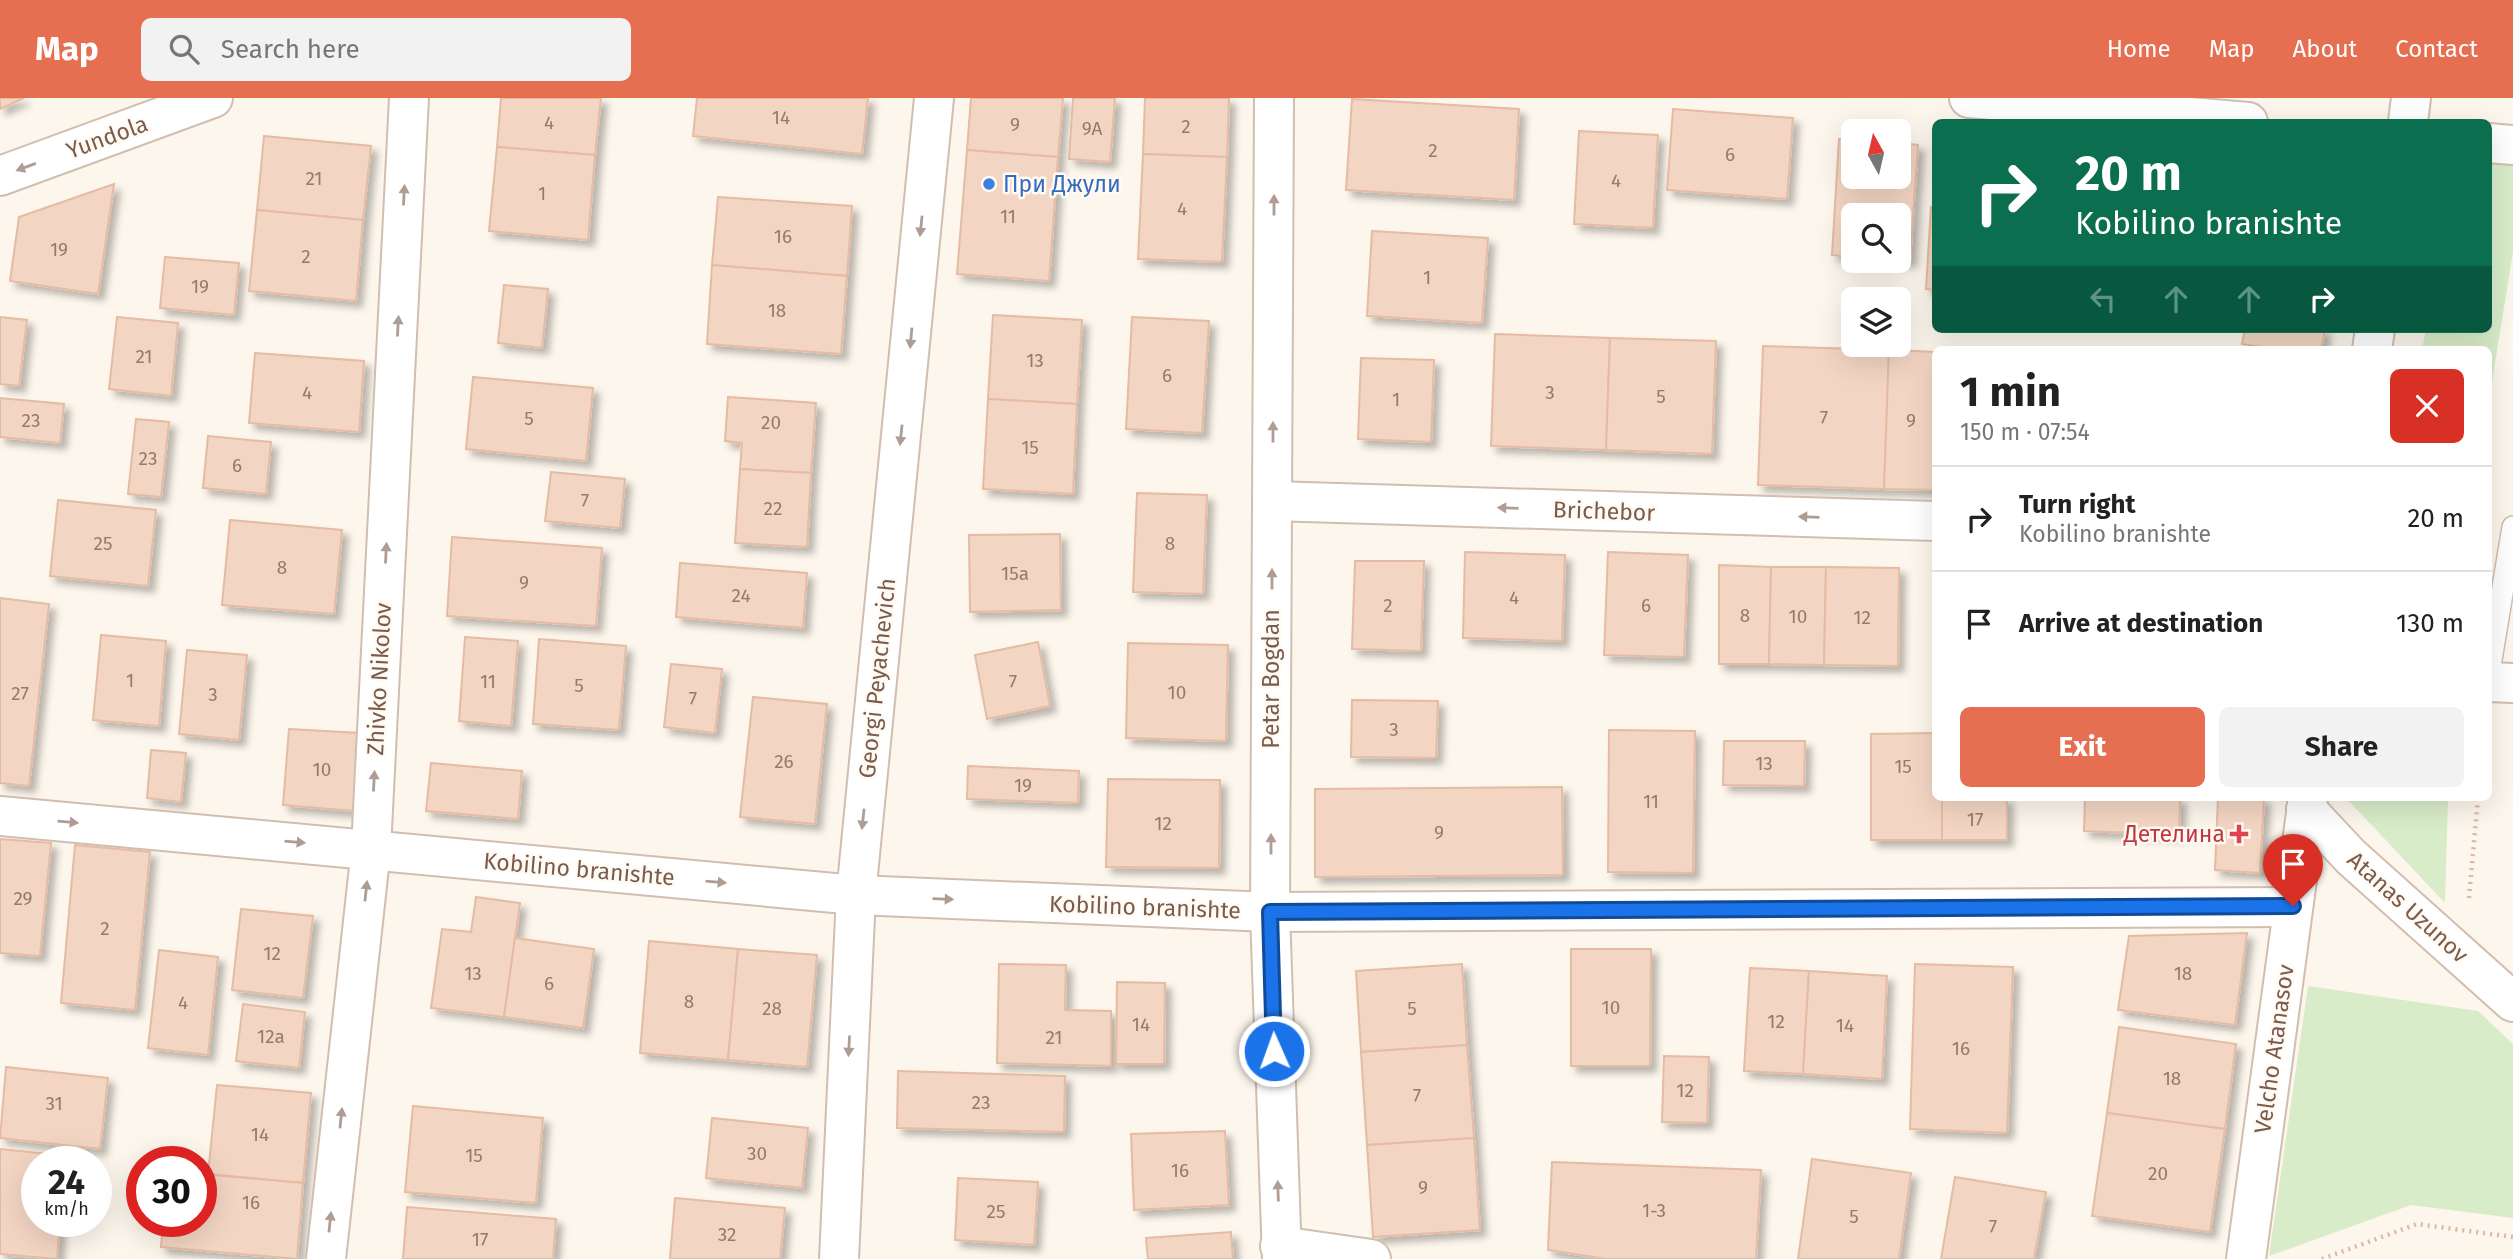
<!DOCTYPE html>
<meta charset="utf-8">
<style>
:root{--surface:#fff;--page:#f2f2f2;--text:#222;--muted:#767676;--line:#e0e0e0;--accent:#e76f51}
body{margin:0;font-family:"Fira Sans",sans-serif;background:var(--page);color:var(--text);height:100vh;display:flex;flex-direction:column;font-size:26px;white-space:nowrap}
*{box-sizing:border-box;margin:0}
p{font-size:23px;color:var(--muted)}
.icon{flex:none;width:38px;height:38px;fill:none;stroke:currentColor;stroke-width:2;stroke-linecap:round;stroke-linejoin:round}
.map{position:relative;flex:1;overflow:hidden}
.details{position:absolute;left:1932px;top:248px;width:560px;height:455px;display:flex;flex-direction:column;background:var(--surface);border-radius:10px;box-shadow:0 7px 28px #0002}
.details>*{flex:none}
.hud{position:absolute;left:1932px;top:21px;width:560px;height:214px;border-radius:10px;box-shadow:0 7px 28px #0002;background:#0b6e4f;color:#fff;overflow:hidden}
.needle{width:46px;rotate:352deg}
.fabs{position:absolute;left:1841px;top:21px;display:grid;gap:14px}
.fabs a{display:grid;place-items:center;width:70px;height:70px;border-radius:10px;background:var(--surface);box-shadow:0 7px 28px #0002;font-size:35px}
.speed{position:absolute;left:21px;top:1048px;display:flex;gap:14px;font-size:35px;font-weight:700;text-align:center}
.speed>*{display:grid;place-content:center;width:91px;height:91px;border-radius:50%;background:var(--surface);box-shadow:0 7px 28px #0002;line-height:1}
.speed small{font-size:18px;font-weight:400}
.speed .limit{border:10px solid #d22;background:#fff;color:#111}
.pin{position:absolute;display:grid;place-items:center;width:60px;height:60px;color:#fff;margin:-72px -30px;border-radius:50% 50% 50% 0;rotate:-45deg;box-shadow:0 0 7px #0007}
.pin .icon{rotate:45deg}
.me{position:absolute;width:77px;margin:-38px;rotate:358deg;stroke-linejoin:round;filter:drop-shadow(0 0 5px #0008)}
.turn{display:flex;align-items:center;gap:24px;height:147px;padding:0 28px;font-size:32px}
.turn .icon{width:91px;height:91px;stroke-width:2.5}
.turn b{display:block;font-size:49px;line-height:60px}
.lanes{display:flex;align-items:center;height:66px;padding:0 28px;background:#0003;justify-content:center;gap:35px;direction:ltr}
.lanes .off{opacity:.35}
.round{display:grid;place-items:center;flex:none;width:74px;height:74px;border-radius:10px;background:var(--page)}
.summary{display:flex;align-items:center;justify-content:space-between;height:119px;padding:0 28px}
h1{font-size:42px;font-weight:700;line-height:52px}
.cta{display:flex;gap:14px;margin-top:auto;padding:14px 28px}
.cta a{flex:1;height:80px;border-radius:10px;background:var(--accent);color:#fff;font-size:28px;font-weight:700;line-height:80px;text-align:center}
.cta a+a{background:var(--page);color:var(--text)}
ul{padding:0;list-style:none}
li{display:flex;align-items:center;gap:21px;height:105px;padding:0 28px;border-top:2px solid var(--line)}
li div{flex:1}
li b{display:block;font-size:26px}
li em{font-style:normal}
header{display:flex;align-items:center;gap:42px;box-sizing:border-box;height:98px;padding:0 35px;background:var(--accent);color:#fff}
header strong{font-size:33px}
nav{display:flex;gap:38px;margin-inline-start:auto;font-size:24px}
.search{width:490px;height:63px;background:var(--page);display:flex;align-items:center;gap:18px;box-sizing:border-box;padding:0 24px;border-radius:10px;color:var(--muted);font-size:26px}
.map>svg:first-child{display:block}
.green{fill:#d8ecc9}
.building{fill:#f3d5c3;stroke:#e6bba3;stroke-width:2;filter:url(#shadow)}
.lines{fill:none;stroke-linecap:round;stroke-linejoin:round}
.service-casing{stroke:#d1beb0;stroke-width:24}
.minor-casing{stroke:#d1beb0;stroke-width:42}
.tertiary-casing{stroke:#d1beb0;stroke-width:42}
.path{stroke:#d9b8a5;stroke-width:4.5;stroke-dasharray:2 5;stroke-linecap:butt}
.service{stroke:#fff;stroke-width:21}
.minor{stroke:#fff;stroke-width:38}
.tertiary{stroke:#fff;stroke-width:38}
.oneway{fill:#af9d94}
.route-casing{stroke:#114b97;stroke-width:18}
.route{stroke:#1a73e8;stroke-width:12}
.shop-dot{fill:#3f7fe0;stroke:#fffaf3;stroke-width:2.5}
.health-dot{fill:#e0444e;stroke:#fffaf3;stroke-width:2.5}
.labels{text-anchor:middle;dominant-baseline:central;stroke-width:5;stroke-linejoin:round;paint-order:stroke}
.number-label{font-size:19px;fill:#987a6a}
.street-label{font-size:23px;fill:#7a5c4d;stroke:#fffaf3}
.shop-label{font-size:23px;fill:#366cbe;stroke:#fffaf3;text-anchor:start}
.health-label{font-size:23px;fill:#be3a42;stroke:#fffaf3;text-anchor:end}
</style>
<header>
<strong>Map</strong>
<div class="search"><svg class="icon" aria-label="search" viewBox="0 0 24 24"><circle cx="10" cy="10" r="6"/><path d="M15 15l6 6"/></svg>Search here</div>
<nav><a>Home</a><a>Map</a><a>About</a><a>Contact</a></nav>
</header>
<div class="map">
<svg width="2513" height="1161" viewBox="0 0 2513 1161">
<defs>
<filter id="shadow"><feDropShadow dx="6" dy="6" stdDeviation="3.5" flood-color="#0004"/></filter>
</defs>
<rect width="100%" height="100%" fill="#fdf6ec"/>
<g class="green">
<path d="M2489,60L2513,63V154L2489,302L2488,252H2422L2426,231H2488Z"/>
<path d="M2346,700H2448L2445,805Z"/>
<path d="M2308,888L2478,913L2513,946V1120L2411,1107L2269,1158Z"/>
</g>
<g class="building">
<path d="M0,0H24L0,11Z"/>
<path d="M501,0H601L595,57L497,49Z"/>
<path d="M697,0H868L862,56L693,38Z"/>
<path d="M971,0H1063L1058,59L967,52Z"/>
<path d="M1073,0H1115L1110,64L1069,61Z"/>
<path d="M1145,0H1229L1227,59L1143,56Z"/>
<path d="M1352,1L1519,11L1514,102L1346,92Z"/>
<path d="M1673,11L1793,20L1787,101L1667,92Z"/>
<path d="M1579,33L1658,37L1653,130L1574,126Z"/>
<path d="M264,38L371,48L363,122L257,112Z"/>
<path d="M1839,41L1853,42V79H1899V45L1918,47L1910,163L1899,162V117H1853V159L1832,157Z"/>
<path d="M497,49L595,57L588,142L489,133Z"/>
<path d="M967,52L1058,59L1049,183L957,176Z"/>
<path d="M1143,56L1227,59L1222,164L1138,161Z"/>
<path d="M114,86L98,196L10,183L19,119Z"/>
<path d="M718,99L852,108L847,178L712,167Z"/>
<path d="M1931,109L1936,110V192L1926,191Z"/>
<path d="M257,112L363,122L356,203L249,193Z"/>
<path d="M1372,133L1488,140L1482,225L1367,218Z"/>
<path d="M165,159L239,165L234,217L160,210Z"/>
<path d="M712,167L847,178L841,256L707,246Z"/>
<path d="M504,187L548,191L542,250L498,245Z"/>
<path d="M993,217L1082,222L1077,306L988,301Z"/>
<path d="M0,219L27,222L19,288L0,286Z"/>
<path d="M117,219L178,225L171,298L109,291Z"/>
<path d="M1132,219L1209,223L1202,335L1126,331Z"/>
<path d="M2245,231H2325L2321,252H2281L2242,246Z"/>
<path d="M1495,236L1610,240L1606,352L1491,348Z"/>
<path d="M1610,240L1716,243L1712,356L1606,352Z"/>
<path d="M1763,248L1889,252L1884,391L1758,387Z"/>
<path d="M1889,252L1936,254V392L1884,391Z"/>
<path d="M255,255L364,263L359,334L249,325Z"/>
<path d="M1361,260L1434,262L1431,344L1358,341Z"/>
<path d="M473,279L593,290L586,363L466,351Z"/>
<path d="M728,299L816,305L811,375L740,371L742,345L725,343Z"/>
<path d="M0,300L64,306L60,345L0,339Z"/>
<path d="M988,301L1077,306L1073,396L983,391Z"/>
<path d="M136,321L169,324L161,399L128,396Z"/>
<path d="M208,338L271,344L266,396L203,390Z"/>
<path d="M740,371L811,375L807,449L735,445Z"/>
<path d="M551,374L625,381L620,430L545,423Z"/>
<path d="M1137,395L1207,397L1203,496L1133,494Z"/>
<path d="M58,402L156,412L148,488L50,478Z"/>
<path d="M230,422L342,432L334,516L222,507Z"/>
<path d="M1060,436L1061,512L970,514L969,437Z"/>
<path d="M452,439L602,450L596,528L447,518Z"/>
<path d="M1465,454L1565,457L1562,543L1463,540Z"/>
<path d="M1608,454L1688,457L1684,559L1604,557Z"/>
<path d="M1355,463H1424L1421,553L1352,551Z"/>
<path d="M680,465L807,475L803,530L676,519Z"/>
<path d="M1719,467L1771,469L1769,566H1719Z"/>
<path d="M1771,469H1826L1824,567L1769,566Z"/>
<path d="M1826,469L1899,470L1898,568L1824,567Z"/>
<path d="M0,500L49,506L29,688L0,685Z"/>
<path d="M101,537L166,543L159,628L93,622Z"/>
<path d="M465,539L518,543L511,628L459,623Z"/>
<path d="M539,541L626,548L619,632L533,626Z"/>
<path d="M1038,544L1050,608L987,621L975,557Z"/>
<path d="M1128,545L1228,547L1226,643L1126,640Z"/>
<path d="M187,552L247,557L239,642L179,636Z"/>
<path d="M671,566L722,571L715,635L664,629Z"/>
<path d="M753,599L827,606L815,726L740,719Z"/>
<path d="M1352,602L1438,603L1436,660L1351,659Z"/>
<path d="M289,631L360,635L354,713L283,707Z"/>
<path d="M1609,632L1695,633L1693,775L1608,774Z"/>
<path d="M1936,635V700H1942V742H1871V636Z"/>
<path d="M1724,643H1805L1804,688L1723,687Z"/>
<path d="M151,652L186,655L181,704L147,700Z"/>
<path d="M431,665L522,673L518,721L426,713Z"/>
<path d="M968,668L1079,673L1078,705L967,701Z"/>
<path d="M1108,681L1220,682L1219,770L1106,769Z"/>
<path d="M1562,689L1563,777L1315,779V691Z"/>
<rect x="1942" y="700" width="65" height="42"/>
<path d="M2085,700H2180L2179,737L2084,733Z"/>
<path d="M2218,700H2264L2260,775L2215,772Z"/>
<path d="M0,741L51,745L40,858L0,855Z"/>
<path d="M75,747L150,754L135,912L61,905Z"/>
<path d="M476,799L520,805L504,919L431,910L442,831L471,834Z"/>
<path d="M241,811L313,818L303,900L232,892Z"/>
<path d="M2247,835L2235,927L2118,912L2129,838Z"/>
<path d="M515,840L594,851L583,930L504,919Z"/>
<path d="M649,843L738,851L728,962L640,955Z"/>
<path d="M738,851L817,857L807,969L728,962Z"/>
<path d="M1571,851H1651L1650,968H1571Z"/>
<path d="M159,852L218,859L208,957L148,950Z"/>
<path d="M999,866L1066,867L1065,912L1111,913V968L997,965Z"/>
<path d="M1462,866L1467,947L1361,954L1356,873Z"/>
<path d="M1915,866L2013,869L2007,1035L1910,1031Z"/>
<path d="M1750,870L1809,873L1803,976L1744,973Z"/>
<path d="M1809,873L1887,878L1882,981L1803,976Z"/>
<path d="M1117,884L1165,885L1164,966H1116Z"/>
<path d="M243,906L305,914L299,970L236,963Z"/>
<path d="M2119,929L2236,946L2225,1031L2107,1015Z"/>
<path d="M1467,947L1474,1040L1367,1047L1361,954Z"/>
<path d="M1664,958L1709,959L1707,1025L1662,1024Z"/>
<path d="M6,969L108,980L100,1051L0,1040Z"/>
<path d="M898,973L1065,978L1064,1034L897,1030Z"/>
<path d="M217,987L311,995L303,1085L208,1076Z"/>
<path d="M413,1008L543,1020L536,1105L405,1094Z"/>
<path d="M2107,1015L2225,1031L2210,1134L2092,1118Z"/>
<path d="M712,1020L808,1030L802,1090L706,1080Z"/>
<path d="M1225,1033L1229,1107L1134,1112L1131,1036Z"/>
<path d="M1474,1040L1480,1132L1373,1139L1367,1047Z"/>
<path d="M0,1051L67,1058L66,1064H37V1124H60L57,1161L0,1156Z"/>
<path d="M1812,1061L1911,1075L1899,1161H1798Z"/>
<path d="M1552,1064L1761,1072L1756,1161H1606L1548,1152Z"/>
<path d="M201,1076L303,1085L297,1161L161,1149L163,1124H201Z"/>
<path d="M1955,1079L2046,1094L2034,1161H1941Z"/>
<path d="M958,1080L1038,1084L1034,1147L955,1142Z"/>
<path d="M675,1100L785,1110L780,1161H670Z"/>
<path d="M407,1109L556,1121L553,1161H403Z"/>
<path d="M1231,1134L1233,1161H1148L1146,1140Z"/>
</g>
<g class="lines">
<defs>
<path id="service" d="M2488,580L2513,429"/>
<g id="minor">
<path d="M1274,0L1270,814L1282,1161"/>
<path d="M1969,0L2248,24"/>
<path d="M2488,45L2513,47"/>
<path d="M0,78L213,0"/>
<path d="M1272,403L1936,423"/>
<path d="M2488,584L2513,585"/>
<path d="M0,718L856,797L1270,814L2293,809"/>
<path d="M1280,1148L1371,1161"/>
<path d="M326,1161L371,751L409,0"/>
<path d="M839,1161L856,797L934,0"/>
</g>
<g id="tertiary">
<path d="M2408,24L2411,0"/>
<path d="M2372,252L2375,231"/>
<path d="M2306,711L2351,759L2513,904"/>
<path d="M2246,1161L2308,700"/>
</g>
</defs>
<use href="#service" class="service-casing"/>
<use href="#minor" class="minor-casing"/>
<use href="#tertiary" class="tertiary-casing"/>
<g class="path">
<path d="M2469,800L2478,700"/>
<path d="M2322,1161L2417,1126L2513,1139"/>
</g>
<use href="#service" class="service"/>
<use href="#minor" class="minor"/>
<use href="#tertiary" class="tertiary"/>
</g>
<defs><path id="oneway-solid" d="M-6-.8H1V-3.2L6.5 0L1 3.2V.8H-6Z" transform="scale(1.75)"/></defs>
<g class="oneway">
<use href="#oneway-solid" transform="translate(26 69) rotate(160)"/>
<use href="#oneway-solid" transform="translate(404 97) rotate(-87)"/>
<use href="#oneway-solid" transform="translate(1274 107) rotate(-90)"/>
<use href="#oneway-solid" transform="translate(921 128) rotate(96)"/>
<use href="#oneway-solid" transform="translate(398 228) rotate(-87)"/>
<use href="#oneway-solid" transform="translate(911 240) rotate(95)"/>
<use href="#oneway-solid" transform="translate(1273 334) rotate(-90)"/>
<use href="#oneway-solid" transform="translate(901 337) rotate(96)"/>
<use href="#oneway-solid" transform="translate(1508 410) rotate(-178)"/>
<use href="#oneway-solid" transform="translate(1809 419) rotate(-178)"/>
<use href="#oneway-solid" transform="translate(386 455) rotate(-87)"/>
<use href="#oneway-solid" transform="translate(1272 481) rotate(-90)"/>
<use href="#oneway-solid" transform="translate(374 683) rotate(-87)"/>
<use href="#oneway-solid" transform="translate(863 721) rotate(96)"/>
<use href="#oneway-solid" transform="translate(68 724) rotate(5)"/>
<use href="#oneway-solid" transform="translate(295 744) rotate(5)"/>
<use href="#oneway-solid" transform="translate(1271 746) rotate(-90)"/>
<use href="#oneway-solid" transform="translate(716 784) rotate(5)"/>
<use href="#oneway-solid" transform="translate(366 793) rotate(-84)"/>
<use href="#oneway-solid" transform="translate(943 801) rotate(2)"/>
<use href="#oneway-solid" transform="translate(849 948) rotate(93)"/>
<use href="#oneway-solid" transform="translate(341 1020) rotate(-84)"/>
<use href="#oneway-solid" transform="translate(1278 1093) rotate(-92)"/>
<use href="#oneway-solid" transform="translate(330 1124) rotate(-84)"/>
</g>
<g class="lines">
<defs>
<path id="route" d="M1274,953L1270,814L2293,808"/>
</defs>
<use href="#route" class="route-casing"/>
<use href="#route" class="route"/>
</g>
<circle class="shop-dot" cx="989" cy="86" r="7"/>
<path class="health-dot" d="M2235.5 725.5h7v7h7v7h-7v7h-7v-7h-7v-7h7z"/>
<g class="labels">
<g class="number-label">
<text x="781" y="19">14</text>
<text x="549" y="24">4</text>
<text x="1015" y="26">9</text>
<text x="1186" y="28">2</text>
<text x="1092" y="30">9А</text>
<text x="1433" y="52">2</text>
<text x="1730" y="56">6</text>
<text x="314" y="80">21</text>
<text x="1616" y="82">4</text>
<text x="542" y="95">1</text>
<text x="1182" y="110">4</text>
<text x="1008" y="118">11</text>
<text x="783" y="138">16</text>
<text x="59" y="151">19</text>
<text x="306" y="158">2</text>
<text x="1427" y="179">1</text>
<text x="200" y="188">19</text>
<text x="777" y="212">18</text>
<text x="144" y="258">21</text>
<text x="1035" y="262">13</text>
<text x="1167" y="277">6</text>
<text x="307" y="294">4</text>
<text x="1550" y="294">3</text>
<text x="1661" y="298">5</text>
<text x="1396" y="301">1</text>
<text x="1824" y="319">7</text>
<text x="529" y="320">5</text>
<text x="31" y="322">23</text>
<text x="1911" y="322">9</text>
<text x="771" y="324">20</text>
<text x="1030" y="349">15</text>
<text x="148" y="360">23</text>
<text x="237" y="367">6</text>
<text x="585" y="402">7</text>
<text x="773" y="410">22</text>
<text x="103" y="445">25</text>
<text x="1170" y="445">8</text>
<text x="282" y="469">8</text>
<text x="1015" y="475">15a</text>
<text x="524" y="484">9</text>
<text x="741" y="497">24</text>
<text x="1514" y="499">4</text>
<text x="1388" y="507">2</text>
<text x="1646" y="507">6</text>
<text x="1745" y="517">8</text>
<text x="1798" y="518">10</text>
<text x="1862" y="519">12</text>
<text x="130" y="582">1</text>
<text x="488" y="583">11</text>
<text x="1013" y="583">7</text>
<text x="579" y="587">5</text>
<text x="1177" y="594">10</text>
<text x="20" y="595">27</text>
<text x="213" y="596">3</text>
<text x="693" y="600">7</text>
<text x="1394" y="631">3</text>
<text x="784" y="663">26</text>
<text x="1764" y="665">13</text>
<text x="1903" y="668">15</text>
<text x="322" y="671">10</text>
<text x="1023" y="687">19</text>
<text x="1651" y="703">11</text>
<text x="1975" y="721">17</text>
<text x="1163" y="725">12</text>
<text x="1439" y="734">9</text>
<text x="23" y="800">29</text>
<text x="105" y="830">2</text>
<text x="272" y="855">12</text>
<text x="473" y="875">13</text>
<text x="2183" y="875">18</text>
<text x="549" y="885">6</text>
<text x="689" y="903">8</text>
<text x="183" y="904">4</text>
<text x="1611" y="909">10</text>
<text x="772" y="910">28</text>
<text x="1412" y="910">5</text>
<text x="1776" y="923">12</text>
<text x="1141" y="926">14</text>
<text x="1845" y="927">14</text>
<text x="271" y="938">12a</text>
<text x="1054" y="939">21</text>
<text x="1961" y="950">16</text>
<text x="2172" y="980">18</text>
<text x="1685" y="992">12</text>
<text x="1417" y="997">7</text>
<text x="981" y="1004">23</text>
<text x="54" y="1005">31</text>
<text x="260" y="1036">14</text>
<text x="757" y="1055">30</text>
<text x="474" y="1057">15</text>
<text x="1180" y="1072">16</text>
<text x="2158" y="1075">20</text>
<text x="1423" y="1089">9</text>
<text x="251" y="1104">16</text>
<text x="1654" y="1112">1-3</text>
<text x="996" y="1113">25</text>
<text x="1854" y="1118">5</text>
<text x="1993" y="1128">7</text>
<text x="727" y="1136">32</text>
<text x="480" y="1141">17</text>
</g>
<g class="street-label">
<text transform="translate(107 39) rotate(-20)">Yundola</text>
<text transform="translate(1604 413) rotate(2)">Brichebor</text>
<text transform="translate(877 580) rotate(-84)">Georgi Peyachevich</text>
<text transform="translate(379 581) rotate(-87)">Zhivko Nikolov</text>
<text transform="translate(1271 581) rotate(-90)">Petar Bogdan</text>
<text transform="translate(579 771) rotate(5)">Kobilino branishte</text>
<text transform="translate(1145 809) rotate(2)">Kobilino branishte</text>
<text transform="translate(2408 809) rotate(42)">Atanas Uzunov</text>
<text transform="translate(2274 951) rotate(-82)">Velcho Atanasov</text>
</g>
<g class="shop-label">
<text x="1003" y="86">При Джули</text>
</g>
<g class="health-label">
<text x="2225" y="736">Детелина</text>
</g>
</g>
</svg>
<div class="fabs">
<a><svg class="needle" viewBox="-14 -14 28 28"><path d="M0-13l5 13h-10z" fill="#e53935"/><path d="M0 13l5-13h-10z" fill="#767676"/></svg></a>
<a><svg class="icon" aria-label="search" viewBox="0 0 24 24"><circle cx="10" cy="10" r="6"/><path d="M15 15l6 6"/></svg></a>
<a><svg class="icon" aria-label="layers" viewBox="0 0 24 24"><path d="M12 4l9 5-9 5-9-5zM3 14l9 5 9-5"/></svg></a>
</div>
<div class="speed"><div>24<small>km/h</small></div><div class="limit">30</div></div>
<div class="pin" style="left:2293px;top:808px;background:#d93025"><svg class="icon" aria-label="arrive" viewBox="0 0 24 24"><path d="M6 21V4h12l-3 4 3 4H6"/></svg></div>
<svg class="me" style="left:1274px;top:953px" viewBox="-20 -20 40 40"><circle r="17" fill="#1a73e8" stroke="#fff" stroke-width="3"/><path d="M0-11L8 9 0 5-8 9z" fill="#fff"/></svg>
<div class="hud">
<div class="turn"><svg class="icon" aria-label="right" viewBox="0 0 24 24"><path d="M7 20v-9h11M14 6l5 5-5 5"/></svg><div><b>20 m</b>Kobilino branishte</div></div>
<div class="lanes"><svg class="icon off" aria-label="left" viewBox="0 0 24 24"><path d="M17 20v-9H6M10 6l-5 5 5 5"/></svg><svg class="icon off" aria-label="ahead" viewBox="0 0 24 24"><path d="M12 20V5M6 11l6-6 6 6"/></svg><svg class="icon off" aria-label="ahead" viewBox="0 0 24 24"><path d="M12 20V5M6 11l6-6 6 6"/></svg><svg class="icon" aria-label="right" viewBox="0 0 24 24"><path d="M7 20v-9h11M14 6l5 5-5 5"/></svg></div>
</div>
<section class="details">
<div class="summary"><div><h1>1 min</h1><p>150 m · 07:54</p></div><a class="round" style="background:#d93025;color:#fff"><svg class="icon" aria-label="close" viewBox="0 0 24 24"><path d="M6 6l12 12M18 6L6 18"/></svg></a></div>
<ul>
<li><svg class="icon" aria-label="right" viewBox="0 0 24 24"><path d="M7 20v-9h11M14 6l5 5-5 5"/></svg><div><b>Turn right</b><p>Kobilino branishte</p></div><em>20 m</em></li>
<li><svg class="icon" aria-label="arrive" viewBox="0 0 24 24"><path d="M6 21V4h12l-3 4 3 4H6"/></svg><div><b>Arrive at destination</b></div><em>130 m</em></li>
</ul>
<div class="cta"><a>Exit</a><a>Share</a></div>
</section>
</div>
